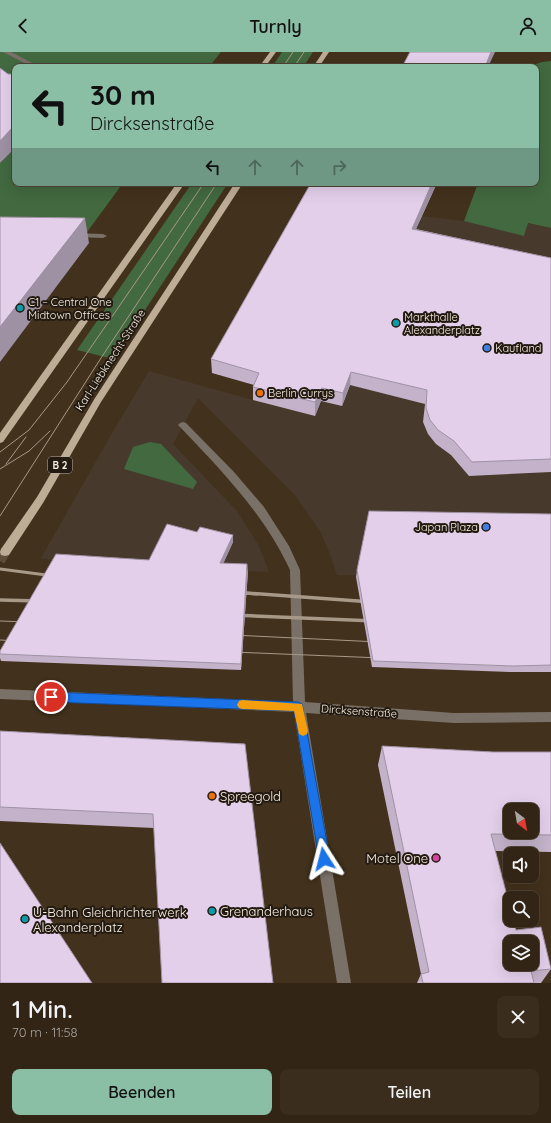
<!DOCTYPE html>
<html lang="de">
<meta charset="utf-8">
<style>
:root{--surface:#322515;--page:#3a2d1e;--text:#f1f3f6;--muted:#a8a5a0;--line:#4d4234;--accent:#8abfa5}
body{margin:0;font-family:Quicksand,sans-serif;background:var(--page);color:var(--text);height:100vh;display:flex;flex-direction:column;font-size:15px;white-space:nowrap}
*{box-sizing:border-box;margin:0}
p{font-size:13px;color:var(--muted)}
.icon{flex:none;width:22px;height:22px;fill:none;stroke:currentColor;stroke-width:2;stroke-linecap:round;stroke-linejoin:round}
.map{position:relative;height:931px;overflow:hidden}
.side{display:flex;flex-direction:column;background:var(--surface);flex:1}
.side>*{flex:none}
.guide{position:absolute;left:12px;top:12px;width:527px;height:122px;border-radius:8px;box-shadow:0 4px 16px #0002,0 0 0 1px var(--line);background:#8abfa5;color:#111;overflow:hidden}
.needle{width:26px;rotate:149deg}
.buttons{position:absolute;left:503px;top:751px;display:grid;gap:8px}
.buttons a{display:grid;place-items:center;width:36px;height:36px;border-radius:8px;background:var(--surface);box-shadow:0 4px 16px #0002,0 0 0 1px var(--line);font-size:20px}
.pin{position:absolute;display:grid;place-items:center;width:34px;height:34px;color:#fff;margin:-17px;border:2px solid #fff;border-radius:50%;box-shadow:0 1px 4px #0007}
.me{position:absolute;width:44px;margin:-22px;rotate:351deg;stroke-linejoin:round;filter:drop-shadow(0 0 3px #0008)}
.turn{display:flex;align-items:center;gap:14px;height:84px;padding:0 12px;font-size:18px}
.turn .icon{width:52px;height:52px;stroke-width:2.5}
.turn b{display:block;font-size:28px;line-height:34px}
.lanes{display:flex;align-items:center;height:38px;padding:0 12px;background:#0003;justify-content:center;gap:20px;direction:ltr}
.lanes .off{opacity:.35}
.round{display:grid;place-items:center;flex:none;width:42px;height:42px;border-radius:8px;background:var(--page)}
.overview{display:flex;align-items:center;justify-content:space-between;height:68px;padding:0 12px}
h1{font-size:24px;font-weight:600;line-height:30px}
.action{display:flex;gap:8px;margin-top:auto;padding:8px 12px}
.action a{flex:1;height:46px;border-radius:8px;background:var(--accent);color:#111;font-size:16px;font-weight:600;line-height:46px;text-align:center}
.action a+a{background:var(--page);color:var(--text)}
header{display:flex;justify-content:space-between;align-items:center;height:52px;padding:0 12px;background:var(--accent);color:#111;font-size:18px;font-weight:600}
.map>svg:first-child{display:block}
.commercial{fill:#47392c}
.green{fill:#426940}
.lines{fill:none;stroke-linecap:round;stroke-linejoin:round}
.primary-tunnel{stroke:#5e4e3a;stroke-width:10;stroke-dasharray:10 4.5;stroke-linecap:butt}
.pedestrian{fill:#797167;fill-rule:evenodd}
.minor{fill:#797167;fill-rule:evenodd}
.primary{fill:#bdad97;fill-rule:evenodd}
.tram{stroke:#a79988;stroke-width:1}
.rail-far1{stroke:#a79988;stroke-width:3}
.rail{stroke:#a79988;stroke-width:3.5}
.wall{fill:#c3b2c9}
.shaded-wall{fill:#9f91a4}
.building{fill:#e3cfea;stroke:#9f91a4;fill-rule:evenodd}
.route{fill:#1a73e8;stroke:#114b97}
.slow{fill:#f59e0b}
.culture-dot{fill:#0f9aa8;stroke:#231b12;stroke-width:1.5}
.shop-dot{fill:#3f7fe0;stroke:#231b12;stroke-width:1.5}
.food-dot{fill:#e8710a;stroke:#231b12;stroke-width:1.5}
.hotel-dot{fill:#d1479c;stroke:#231b12;stroke-width:1.5}
.labels{text-anchor:middle;dominant-baseline:central;stroke-width:4;stroke-linejoin:round;paint-order:stroke}
.shield{fill:#231b12;stroke:#baafa4;stroke-width:1}
.shield-label{font-size:10px;font-weight:bold;fill:#faefe2}
.poi-label{font-size:11px;fill:#faefe2;stroke:#231b12;text-anchor:start}
.street-label{font-size:11px;fill:#faefe2;stroke:#231b12}
.near-poi-label{font-size:13px;fill:#faefe2;stroke:#231b12;text-anchor:start}
</style>
<header><svg class="icon" aria-label="back" viewBox="0 0 24 24"><path d="M15 5l-7 7 7 7"/></svg>Turnly<svg class="icon" aria-label="person" viewBox="0 0 24 24"><circle cx="12" cy="8" r="4"/><path d="M4 21q1-7 8-7t8 7"/></svg></header>
<div class="map">
<svg width="551" height="931" viewBox="0 0 551 931">
<rect width="100%" height="100%" fill="#42311c"/>
<path class="commercial" d="M422,164L464,169L524,184L527,171L551,176V469L370,459L356,523H337L330,502L320,479L295,443L198,346L173,392L237,459L259,494L269,520L57,509L41,506L115,376L149,319L253,348L315,364L410,190Z"/>
<g class="green">
<path d="M0,0H221L209,15H15V40L0,36Z"/>
<path d="M282,0H313L303,15H272Z"/>
<path d="M551,9V176L528,171L524,184L464,169L478,131H536V15H528L542,10Z"/>
<path d="M15,95V131H123L79,191L0,189V111Z"/>
<path d="M192,131H228L113,307L77,298Z"/>
<path d="M150,390L161,392L197,430L193,437L124,417L133,395Z"/>
</g>
<g class="lines">
<path class="primary-tunnel" d="M0,509L5,500"/>
<g class="pedestrian">
<path d="M3,0H11L40,15H32Z"/>
<path d="M72,181L103,182L107,184L103,186L75,185H72Z"/>
</g>
<path class="minor" d="M183,370L186,371L234,420L264,455L289,494L300,518L305,650L454,661L551,660V670L454,671L306,661L351,931H337L294,660L0,647V637L293,650L290,518C264,462 222,419 180,375L178,373L180,371Z"/>
<g class="primary">
<path d="M270,0H276L265,15H259Z"/>
<path d="M323,0H329L319,15H313Z"/>
<path d="M177,131H185L3,390L0,391V381Z"/>
<path d="M235,131H243L101,350L43,451L9,503L5,504L1,503L0,500L1,497L37,445L95,346Z"/>
</g>
<g class="tram">
<path d="M283,15L293,0"/>
<path d="M294,15L304,0"/>
<path d="M0,400L29,378L67,330L204,131"/>
<path d="M6,412L26,385"/>
<path d="M0,417L29,399L50,379"/>
<path d="M0,464L101,306L217,131"/>
<path d="M0,569L28,570"/>
<path d="M232,583L379,590"/>
<path d="M0,588L18,589"/>
<path d="M232,600L382,606"/>
</g>
<g class="rail-far1">
<path d="M0,517L54,524"/>
<path d="M235,540L257,542"/>
</g>
<g class="rail">
<path d="M246,541L372,550"/>
<path d="M0,548L40,549"/>
<path d="M233,563L375,569"/>
</g>
</g>
<g class="wall">
<path d="M311,131H437L416,177L551,206V420L469,424L451,403L436,392L428,382L423,370L425,352L350,333L342,354L321,349L315,364L253,348V335L254,333L212,321L211,307Z"/>
<path d="M551,462V620H511L372,615L356,525L357,518Z"/>
<path d="M197,480L233,483V490L223,512L248,519L241,618L1,609L0,606V599Z"/>
<path d="M0,679L245,692L154,776L0,769Z"/>
<path d="M382,694L493,700H551V800L495,799L516,878L551,917L541,931H417L421,922L378,713Z"/>
</g>
<g class="shaded-wall">
<path d="M491,0H495L488,15H485Z"/>
<path d="M15,73V96L0,111V89Z"/>
<path d="M432,131H437L410,190L412,177Z"/>
<path d="M85,166L89,191L0,310V275Z"/>
<path d="M351,320L350,333L342,354L343,341Z"/>
<path d="M322,336L321,349L315,364V350Z"/>
<path d="M233,483V490L220,518V511Z"/>
<path d="M247,512L248,519L241,618V612Z"/>
</g>
<g class="building">
<path d="M410,0H491L485,15H402Z"/>
<path d="M0,16L8,22H15V73L0,89Z"/>
<path d="M311,131H432L412,177L551,206V407L472,410L454,389L438,378L430,368L426,356L427,338L351,320L343,341L322,336L315,350L253,335L259,321L211,307Z"/>
<path d="M0,165L85,166L0,275Z"/>
<path d="M369,459L551,462V613L513,614L373,609L357,518Z"/>
<path d="M167,472L197,480L200,475L233,483L220,511L247,512L241,612L0,602V599L56,502L149,508Z"/>
<path d="M0,679L245,692L273,931H162L153,762L0,755Z"/>
<path d="M382,694L493,700H551V783L491,782L510,855V868H513L516,878L541,875L551,917L531,919L534,931H423L421,922L429,920ZM510,758H532V780H510ZM510,890H532V912H510Z"/>
<path d="M0,791L92,931H0Z"/>
</g>
<path class="route" d="M51,640L298,650L302,652L330,807L328,811L324,813L320,811L319,807L294,659L51,650L48,648L46,645L48,642Z"/>
<path class="slow" d="M242,648L302,652L308,679L307,682L303,684L299,682L294,659L242,657L239,656L237,653L239,649Z"/>
<g class="culture-dot">
<circle cx="20" cy="256" r="4"/>
<circle cx="396" cy="271" r="4"/>
<circle cx="212" cy="859" r="4"/>
<circle cx="25" cy="867" r="4"/>
</g>
<g class="shop-dot">
<circle cx="487" cy="296" r="4"/>
<circle cx="486" cy="475" r="4"/>
</g>
<g class="food-dot">
<circle cx="260" cy="341" r="4"/>
<circle cx="212" cy="744" r="4"/>
</g>
<circle class="hotel-dot" cx="436" cy="806" r="4"/>
<g class="labels">
<rect class="shield" x="48" y="405" width="24" height="16" rx="3"/>
<g class="shield-label">
<text x="60" y="413">B 2</text>
</g>
<g class="poi-label">
<text x="28" y="250">C1 – Central One<tspan x="28" dy="13">Midtown Offices</tspan></text>
<text x="404" y="265">Markthalle<tspan x="404" dy="13">Alexanderplatz</tspan></text>
<text x="495" y="296">Kaufland</text>
<text x="268" y="341">Berlin Currys</text>
<text x="478" y="475" text-anchor="end">Japan Plaza</text>
</g>
<g class="street-label">
<text transform="translate(110 308) rotate(-57)">Karl-Liebknecht-Straße</text>
<text transform="translate(359 659) rotate(4)">Dircksenstraße</text>
</g>
<g class="near-poi-label">
<text x="220" y="744">Spreegold</text>
<text x="428" y="806" text-anchor="end">Motel One</text>
<text x="220" y="859">Grenanderhaus</text>
<text x="33" y="860">U-Bahn Gleichrichterwerk<tspan x="33" dy="15">Alexanderplatz</tspan></text>
</g>
</g>
</svg>
<div class="buttons">
<a><svg class="needle" viewBox="-14 -14 28 28"><path d="M0-13l5 13h-10z" fill="#e53935"/><path d="M0 13l5-13h-10z" fill="#a8a5a0"/></svg></a>
<a><svg class="icon" aria-label="sound" viewBox="0 0 24 24"><path d="M4 9h4l5-4v14l-5-4H4zM17 9q2 3 0 6"/></svg></a>
<a><svg class="icon" aria-label="search" viewBox="0 0 24 24"><circle cx="10" cy="10" r="6"/><path d="M15 15l6 6"/></svg></a>
<a><svg class="icon" aria-label="layers" viewBox="0 0 24 24"><path d="M12 4l9 5-9 5-9-5zM3 14l9 5 9-5"/></svg></a>
</div>
<div class="pin" style="left:51px;top:645px;background:#d93025"><svg class="icon" aria-label="arrive" viewBox="0 0 24 24"><path d="M6 21V4h12l-3 4 3 4H6"/></svg></div>
<svg class="me" style="left:324px;top:807px" viewBox="-20 -20 40 40"><path d="M0-17L14 15 0 8-14 15z" fill="#1a73e8" stroke="#fff" stroke-width="4"/></svg>
<div class="guide">
<div class="turn"><svg class="icon" aria-label="left" viewBox="0 0 24 24"><path d="M17 20v-9H6M10 6l-5 5 5 5"/></svg><div><b>30 m</b>Dircksenstraße</div></div>
<div class="lanes"><svg class="icon" aria-label="left" viewBox="0 0 24 24"><path d="M17 20v-9H6M10 6l-5 5 5 5"/></svg><svg class="icon off" aria-label="ahead" viewBox="0 0 24 24"><path d="M12 20V5M6 11l6-6 6 6"/></svg><svg class="icon off" aria-label="ahead" viewBox="0 0 24 24"><path d="M12 20V5M6 11l6-6 6 6"/></svg><svg class="icon off" aria-label="right" viewBox="0 0 24 24"><path d="M7 20v-9h11M14 6l5 5-5 5"/></svg></div>
</div>
</div>
<section class="side">
<div class="overview"><div><h1>1 Min.</h1><p>70 m · 11:58</p></div><a class="round"><svg class="icon" aria-label="close" viewBox="0 0 24 24"><path d="M6 6l12 12M18 6L6 18"/></svg></a></div>
<div class="action"><a>Beenden</a><a>Teilen</a></div>
</section>
